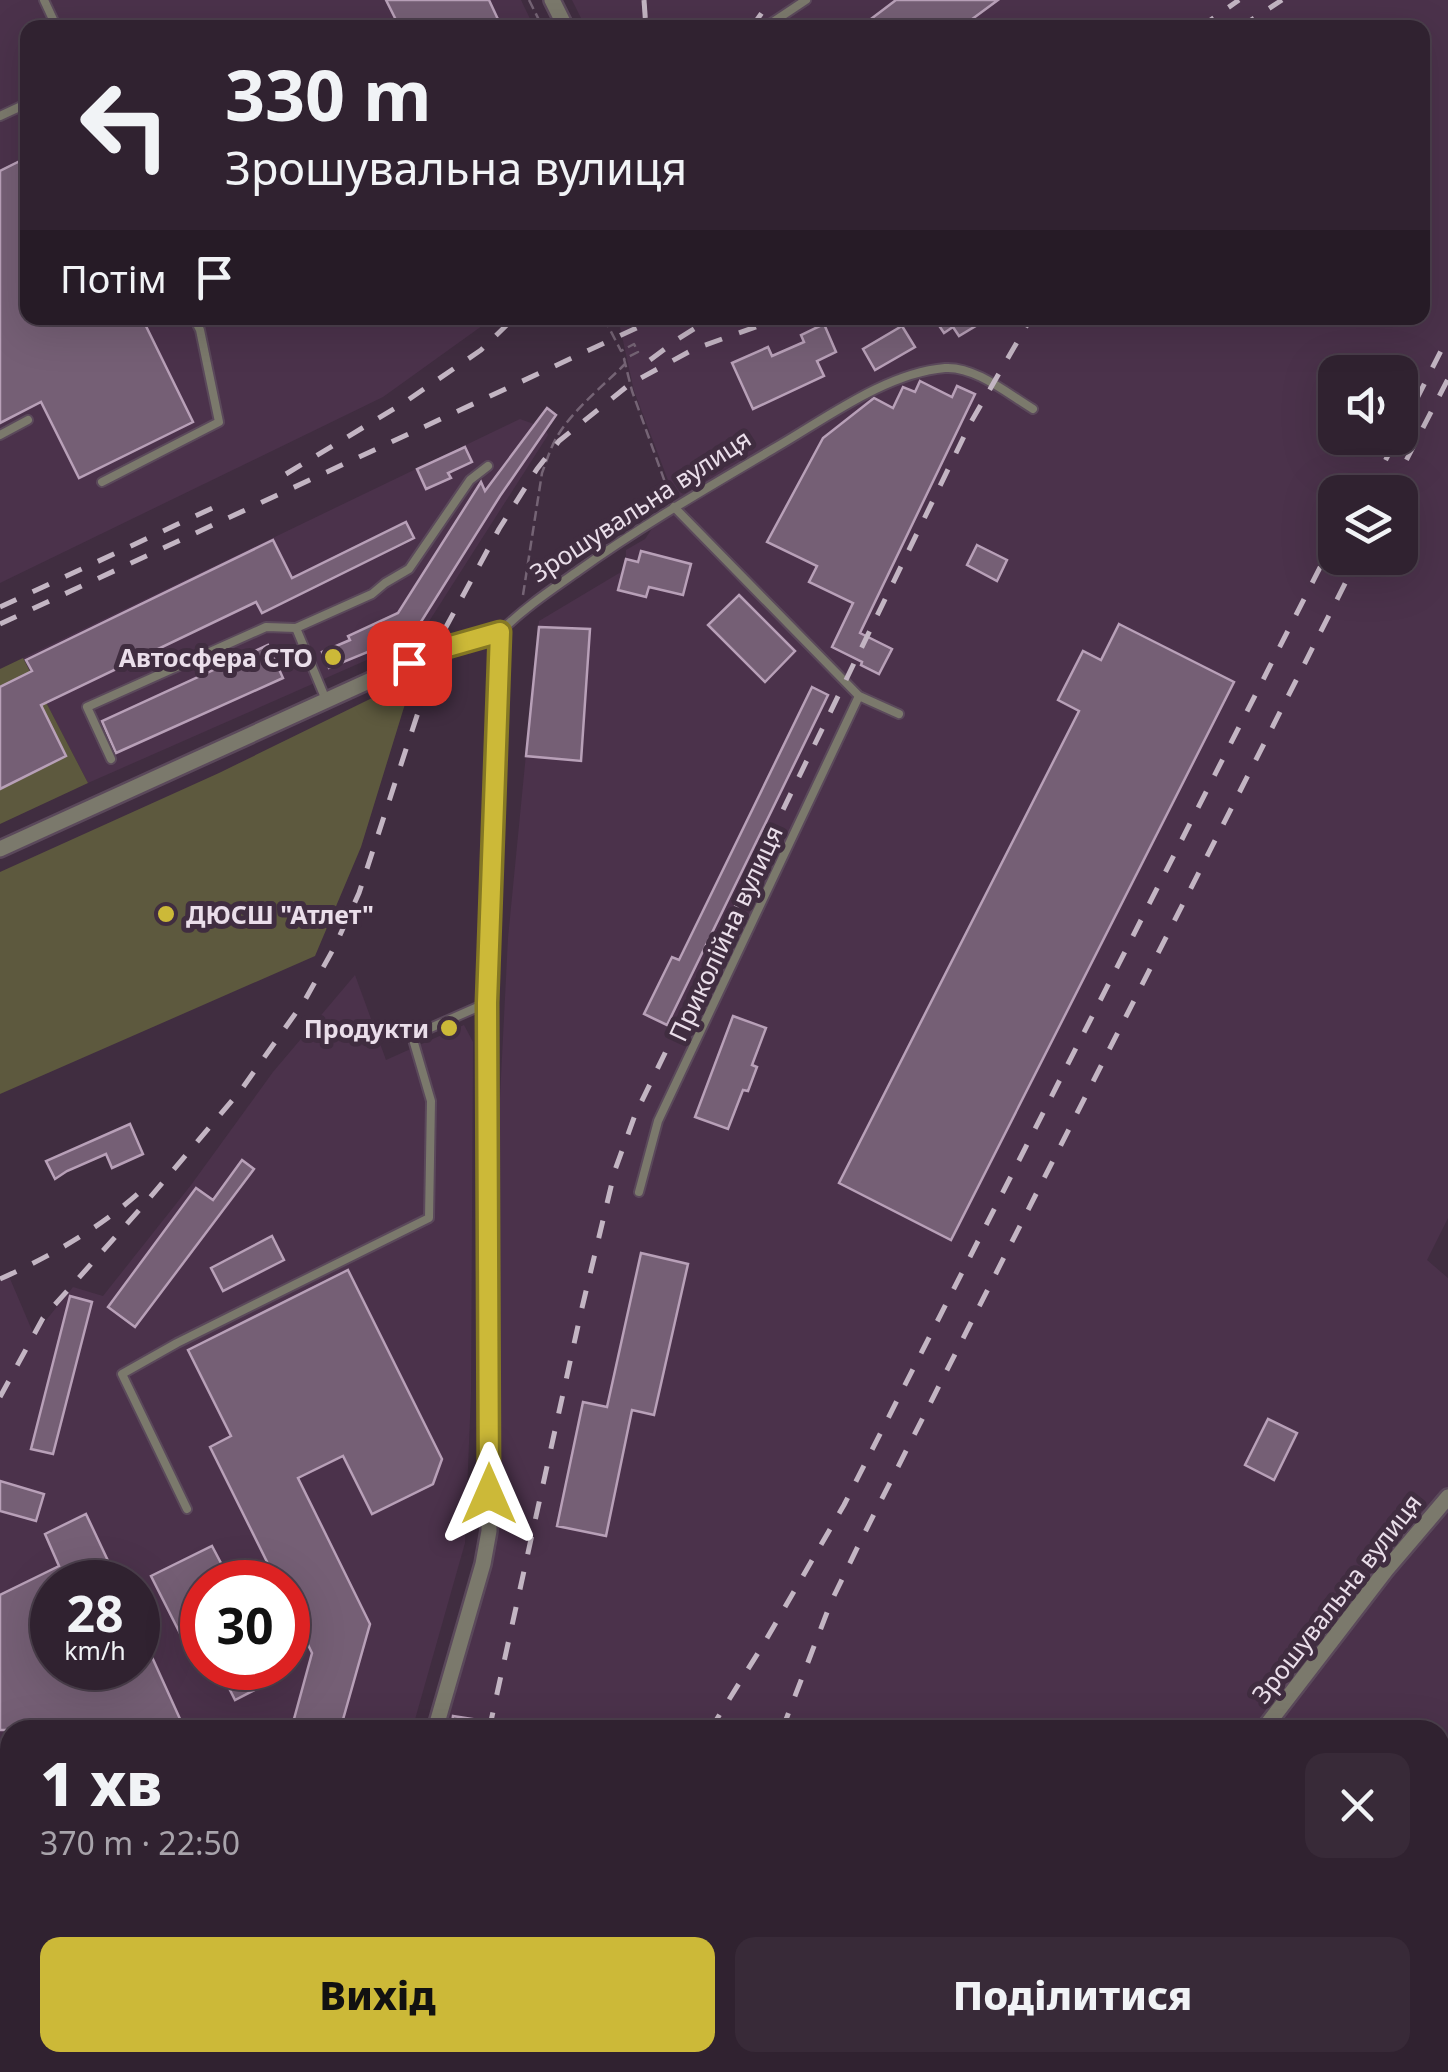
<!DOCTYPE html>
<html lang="uk">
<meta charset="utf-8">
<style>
:root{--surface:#302230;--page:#382a38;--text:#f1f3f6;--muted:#a8a4ab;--line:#4b3f4c;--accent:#ccb938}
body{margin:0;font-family:"Noto Sans",sans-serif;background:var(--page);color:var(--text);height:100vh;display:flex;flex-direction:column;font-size:38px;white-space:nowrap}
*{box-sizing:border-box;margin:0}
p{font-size:32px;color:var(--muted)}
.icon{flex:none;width:55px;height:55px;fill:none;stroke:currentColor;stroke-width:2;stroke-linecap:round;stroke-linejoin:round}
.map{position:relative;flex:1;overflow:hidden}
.panel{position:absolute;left:0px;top:1720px;width:1450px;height:352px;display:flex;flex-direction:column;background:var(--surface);border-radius:30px 30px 0 0;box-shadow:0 10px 40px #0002,0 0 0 2px var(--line)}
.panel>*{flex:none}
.hud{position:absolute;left:20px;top:20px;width:1410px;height:305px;border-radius:20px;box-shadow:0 10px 40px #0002,0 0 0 2px var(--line);background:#302230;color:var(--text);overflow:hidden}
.controls{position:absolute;left:1318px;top:355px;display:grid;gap:20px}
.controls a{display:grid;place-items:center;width:100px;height:100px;border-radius:20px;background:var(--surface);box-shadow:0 10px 40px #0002,0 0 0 2px var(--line);font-size:50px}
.speed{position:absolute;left:30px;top:1560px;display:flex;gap:20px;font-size:50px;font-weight:700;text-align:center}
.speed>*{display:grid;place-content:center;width:130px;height:130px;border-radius:50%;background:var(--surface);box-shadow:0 10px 40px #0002,0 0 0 2px var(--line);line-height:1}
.speed small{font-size:25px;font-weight:400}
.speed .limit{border:15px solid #d22;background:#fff;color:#111}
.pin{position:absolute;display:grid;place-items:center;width:85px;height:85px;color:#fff;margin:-42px;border-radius:20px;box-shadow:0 5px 15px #0006}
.me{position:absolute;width:110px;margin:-55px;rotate:0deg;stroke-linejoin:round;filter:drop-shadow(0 0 8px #0008)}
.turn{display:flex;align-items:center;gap:35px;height:210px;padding:0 40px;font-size:45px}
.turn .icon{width:130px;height:130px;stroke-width:2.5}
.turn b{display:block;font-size:70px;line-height:85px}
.then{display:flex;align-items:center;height:95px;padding:0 40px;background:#0003;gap:20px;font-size:38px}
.round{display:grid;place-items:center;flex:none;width:105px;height:105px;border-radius:20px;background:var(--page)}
.headline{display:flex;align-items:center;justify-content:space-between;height:170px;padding:0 40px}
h1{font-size:60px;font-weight:800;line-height:75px}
.button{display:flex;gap:20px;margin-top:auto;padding:20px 40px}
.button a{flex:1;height:115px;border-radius:20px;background:var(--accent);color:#111;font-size:40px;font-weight:800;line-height:115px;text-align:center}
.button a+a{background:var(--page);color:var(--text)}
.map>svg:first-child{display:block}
.built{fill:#4b324b;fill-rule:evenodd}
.green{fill:#5d593e}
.building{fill:#755f75;stroke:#b8a0b8;stroke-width:2.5}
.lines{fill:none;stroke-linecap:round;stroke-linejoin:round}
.service-casing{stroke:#5b495b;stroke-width:12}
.minor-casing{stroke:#5b495b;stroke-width:20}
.path{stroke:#756475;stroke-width:2.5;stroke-dasharray:10 5;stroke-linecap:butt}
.service{stroke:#7b796c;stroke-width:8}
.minor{stroke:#7b796c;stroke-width:15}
.rail{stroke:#c3b5c3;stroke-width:5;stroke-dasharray:18 18;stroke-linecap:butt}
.route-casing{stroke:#857824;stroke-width:25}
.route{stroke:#ccb938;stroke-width:18}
.poi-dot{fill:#ccb938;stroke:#402d40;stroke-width:4}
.labels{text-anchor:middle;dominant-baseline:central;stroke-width:10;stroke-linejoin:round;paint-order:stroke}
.street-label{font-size:25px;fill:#eadeea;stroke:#402d40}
.poi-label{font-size:25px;font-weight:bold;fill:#eadeea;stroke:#402d40;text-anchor:end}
</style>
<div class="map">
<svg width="1448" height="2072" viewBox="0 0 1448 2072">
<rect width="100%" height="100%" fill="#402d40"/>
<g class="built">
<path d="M0,0H521L534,27L28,28V318H493L383,397L0,583Z"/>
<path d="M572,0H1448V1218L1427,1260L1448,1278V2072H364L369,2062H1440V1730H441L495,1550L499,1444V1117L508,938L539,621L626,569V550L645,539L674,496L634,391L618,318H1422V28H586ZM1335,372H1400V438H1335ZM1335,492H1400V558H1335Z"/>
<path d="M520,419L545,428L548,435L419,637L88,783L23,658Z"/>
<path d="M355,975L386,1060L464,1025L473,1042L471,1393L465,1543L412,1730H10V2062L305,2063L297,2072H0V1278L8,1274L34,1335L73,1287L103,1296L191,1185L273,1072ZM52,1582H138V1668H52ZM202,1582H288V1668H202Z"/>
</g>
<g class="green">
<path d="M23,658L88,783L0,824V669Z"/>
<path d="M413,678L361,847L315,956L0,1094V872L219,773Z"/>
</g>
<g class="building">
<path d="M386,0H489L502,28H400Z"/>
<path d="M896,0H998L960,28H859Z"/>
<path d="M28,157V318H142L193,422L79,478L41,402L0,423V171Z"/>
<path d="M934,318H989L959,336L953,327L944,333Z"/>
<path d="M824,324L836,352L817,361L824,376L753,409L732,363L768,347L772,356L804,342L801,335Z"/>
<path d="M902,326L915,347L875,370L863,349Z"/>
<path d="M920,381L952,397L957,386L975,394L860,633L892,649L879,674L861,665L862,662L832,647L853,603L809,582L817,566L767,542L823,438L874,398L893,408L903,387L915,392Z"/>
<path d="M547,408L556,415L500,496L414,633L329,668L322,652L350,640L348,636L398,613L481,482L485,491Z"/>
<path d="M465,447L472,462L448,473L451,478L426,489L417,469Z"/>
<path d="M406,522L414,538L262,613L256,602L41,705L66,756L0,789V687L32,671L26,660L273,540L292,578Z"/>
<path d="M977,545L1007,560L997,581L967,565Z"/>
<path d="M641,551L691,564L683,595L649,587L646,597L618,590L626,559L638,562Z"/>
<path d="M739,595L795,651L765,682L708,625Z"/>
<path d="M1119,624L1234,682L951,1240L839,1183L1079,711L1058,700L1083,651L1101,660Z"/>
<path d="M539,627L590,629L581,761L526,756Z"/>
<path d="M268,645L283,678L116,753L102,721Z"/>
<path d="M812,687L828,695L667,1025L644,1014L672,957L679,960Z"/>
<path d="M733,1016L766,1028L752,1065L757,1067L748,1091L743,1090L728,1129L695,1117Z"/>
<path d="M130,1124L143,1154L112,1168L106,1154L67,1171L55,1179L46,1161Z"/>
<path d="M242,1160L254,1169L135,1327L108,1307L196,1188L213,1200Z"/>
<path d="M272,1236L284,1260L223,1291L211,1268Z"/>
<path d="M641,1253L688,1264L654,1415L632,1410L606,1536L557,1526L583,1402L607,1407Z"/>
<path d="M348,1270L442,1459L433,1484L372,1514L343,1456L298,1478L370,1624L340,1730H291L312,1653L288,1603V1582H277L210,1447L231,1436L188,1350Z"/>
<path d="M70,1296L92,1302L53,1454L31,1449Z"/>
<path d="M1268,1419L1297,1433L1274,1480L1245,1465Z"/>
<path d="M0,1481L44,1494L36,1521L0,1511Z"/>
<path d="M86,1514L118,1582H52V1668H138V1626L185,1730H0V1595L59,1566L45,1534Z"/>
<path d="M212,1546L231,1582H202V1654L193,1659L151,1576Z"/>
<path d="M219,1668H273L278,1678L235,1700Z"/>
<path d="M453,1716L492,1722V1730H451Z"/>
</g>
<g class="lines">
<defs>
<g id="service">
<path d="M44,0L57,28"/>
<path d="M764,28L806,0"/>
<path d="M0,116L28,103"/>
<path d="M0,435L28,420"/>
<path d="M102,482L219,422L200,330L194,318"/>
<path d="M674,507L859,696L899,714"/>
<path d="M500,632C524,608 551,590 578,571C641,526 707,488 773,449C824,420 885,373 945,368C975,366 1008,394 1033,409"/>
<path d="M326,700L296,628L372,594L385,583L409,569L470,480L488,466"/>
<path d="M111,759L87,707L266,627L296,628"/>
<path d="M639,1192L658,1121L859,696"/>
<path d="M187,1509L122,1374L177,1343L429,1218L431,1101L412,1036L487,1003"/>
<path d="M801,2072L806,2062"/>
</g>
<g id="minor">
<path d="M552,0L566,28"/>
<path d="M0,849L437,650L500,632L487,1003L489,1531L483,1564L435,1730"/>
<path d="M1263,1730L1386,1570L1448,1497"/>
<path d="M321,2072L326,2062"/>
<path d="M1070,2072L1075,2062"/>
</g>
</defs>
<use href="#service" class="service-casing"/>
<use href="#minor" class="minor-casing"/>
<g class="path">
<path d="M529,0L543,28"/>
<path d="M586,318L587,322L596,318"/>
<path d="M604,318L621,351L634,344L638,352L624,359L632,391L670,496"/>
<path d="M523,595L542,473C547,460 551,446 558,435C575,408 602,387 625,364"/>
</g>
<use href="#service" class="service"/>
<use href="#minor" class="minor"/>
<g class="rail">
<path d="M644,0L646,28"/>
<path d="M751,28L771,0"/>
<path d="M1199,28L1239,0"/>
<path d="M1239,28L1282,0"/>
<path d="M650,360L678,339L711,318"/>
<path d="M1400,432L1448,337"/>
<path d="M286,474L402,404L481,350L514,318"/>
<path d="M1369,492L1397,438"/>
<path d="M1390,492L1448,379"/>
<path d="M0,607L221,504"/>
<path d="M0,624L658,318"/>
<path d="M0,1279C51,1256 100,1228 141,1191"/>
<path d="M0,1397L43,1318L141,1208L241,1090L305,1000L335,946L359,893L446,627L499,529L537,469L559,441L630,384L694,349L781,318"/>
<path d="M489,1730L581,1312L615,1170L635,1115L971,422L1031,318"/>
<path d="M710,1730L763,1645L844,1505L1335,538"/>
<path d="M782,1730L831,1602L862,1538L1358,558"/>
<path d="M1440,1991L1448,1980"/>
<path d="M1440,2060L1448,2041"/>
<path d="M381,2072L386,2062"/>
<path d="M471,2072L478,2062"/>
<path d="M644,2072L650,2062"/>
<path d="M1380,2072L1387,2062"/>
</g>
</g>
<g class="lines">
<defs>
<path id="route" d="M409,663L437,650L500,632L487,1003L489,1494"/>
</defs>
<use href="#route" class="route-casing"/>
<use href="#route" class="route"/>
</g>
<g class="poi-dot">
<circle cx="333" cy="657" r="10"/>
<circle cx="166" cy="914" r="10"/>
<circle cx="449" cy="1028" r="10"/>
</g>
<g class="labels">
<g class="street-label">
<text transform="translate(640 505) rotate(-33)">Зрошувальна вулиця</text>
<text transform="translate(725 933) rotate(-65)">Приколійна вулиця</text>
<text transform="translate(1336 1598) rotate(-52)">Зрошувальна вулиця</text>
</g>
<g class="poi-label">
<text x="313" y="657">Автосфера СТО</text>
<text x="186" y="914" text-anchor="start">ДЮСШ "Атлет"</text>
<text x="429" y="1028">Продукти</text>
</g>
</g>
</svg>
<div class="controls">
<a><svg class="icon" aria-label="sound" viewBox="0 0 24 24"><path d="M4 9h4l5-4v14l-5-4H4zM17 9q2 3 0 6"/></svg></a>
<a><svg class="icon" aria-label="layers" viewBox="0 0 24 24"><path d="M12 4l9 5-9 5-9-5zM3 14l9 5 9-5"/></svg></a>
</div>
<div class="speed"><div>28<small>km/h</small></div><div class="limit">30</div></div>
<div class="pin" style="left:409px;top:663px;background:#d93025"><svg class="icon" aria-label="arrive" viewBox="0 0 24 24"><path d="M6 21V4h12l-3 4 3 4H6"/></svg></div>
<svg class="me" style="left:489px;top:1494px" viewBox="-20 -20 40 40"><path d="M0-17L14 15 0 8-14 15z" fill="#ccb938" stroke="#fff" stroke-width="4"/></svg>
<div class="hud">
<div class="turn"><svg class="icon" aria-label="left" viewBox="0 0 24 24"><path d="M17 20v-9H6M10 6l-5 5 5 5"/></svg><div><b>330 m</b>Зрошувальна вулиця</div></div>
<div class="then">Потім<svg class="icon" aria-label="arrive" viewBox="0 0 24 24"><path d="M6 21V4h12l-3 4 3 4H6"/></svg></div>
</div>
<section class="panel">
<div class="headline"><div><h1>1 хв</h1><p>370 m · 22:50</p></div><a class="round"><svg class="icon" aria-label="close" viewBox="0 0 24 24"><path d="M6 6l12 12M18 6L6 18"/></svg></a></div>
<div class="button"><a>Вихід</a><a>Поділитися</a></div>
</section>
</div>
